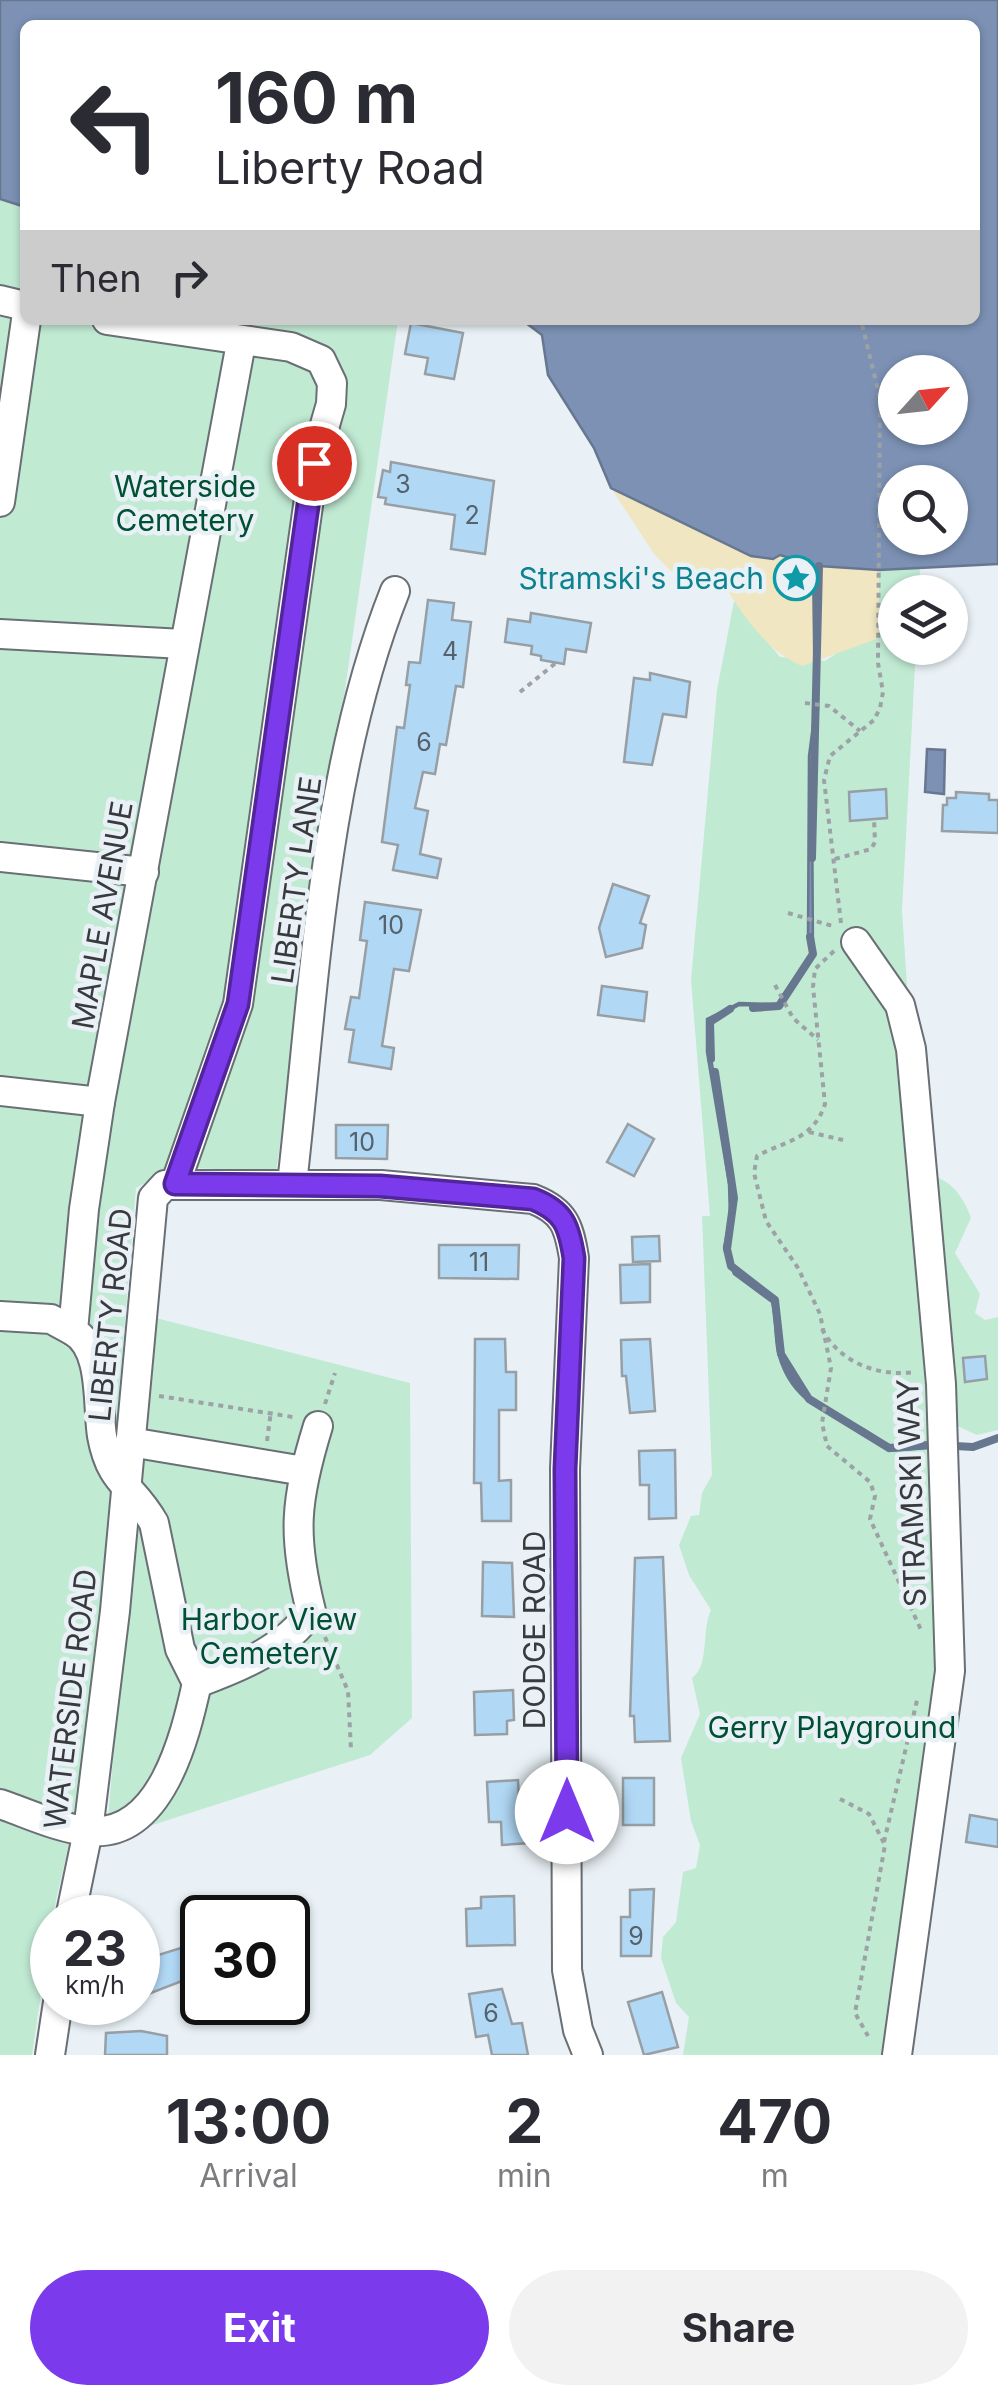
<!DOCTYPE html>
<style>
:root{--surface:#fff;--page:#f2f2f3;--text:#2b2b33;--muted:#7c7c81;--accent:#7c3aed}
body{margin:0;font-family:Inter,sans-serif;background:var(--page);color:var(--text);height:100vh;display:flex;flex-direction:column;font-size:38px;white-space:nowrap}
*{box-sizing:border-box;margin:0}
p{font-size:32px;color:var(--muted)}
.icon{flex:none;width:55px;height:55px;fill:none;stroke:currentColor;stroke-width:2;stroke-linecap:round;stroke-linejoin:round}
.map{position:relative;height:2055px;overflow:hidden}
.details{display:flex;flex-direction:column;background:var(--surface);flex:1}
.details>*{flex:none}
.banner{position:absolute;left:20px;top:20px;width:960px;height:305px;border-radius:15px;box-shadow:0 2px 8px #0004;background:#fff;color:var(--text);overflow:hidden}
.needle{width:65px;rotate:63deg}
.tools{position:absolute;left:878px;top:355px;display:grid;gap:20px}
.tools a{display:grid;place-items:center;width:90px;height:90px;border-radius:50%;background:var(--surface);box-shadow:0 2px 8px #0004;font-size:50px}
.speed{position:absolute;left:30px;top:1895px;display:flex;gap:20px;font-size:50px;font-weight:700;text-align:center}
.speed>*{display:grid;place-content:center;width:130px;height:130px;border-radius:50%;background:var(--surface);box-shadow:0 2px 8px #0004;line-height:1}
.speed small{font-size:25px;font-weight:400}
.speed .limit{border:5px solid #111;border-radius:15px;background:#fff;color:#111}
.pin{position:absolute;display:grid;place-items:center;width:85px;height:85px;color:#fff;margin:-42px;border:5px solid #fff;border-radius:50%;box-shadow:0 2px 10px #0007}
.me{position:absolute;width:110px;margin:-55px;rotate:0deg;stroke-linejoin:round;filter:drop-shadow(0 0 8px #0008)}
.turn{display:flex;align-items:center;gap:35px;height:210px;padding:0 30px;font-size:45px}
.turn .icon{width:130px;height:130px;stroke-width:2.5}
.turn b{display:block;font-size:70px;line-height:85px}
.then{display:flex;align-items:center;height:95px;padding:0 30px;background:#0003;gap:20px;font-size:38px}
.eta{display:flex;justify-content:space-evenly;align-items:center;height:170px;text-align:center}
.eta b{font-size:60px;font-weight:700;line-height:70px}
.primary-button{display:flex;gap:20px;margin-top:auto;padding:20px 30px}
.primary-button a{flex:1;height:115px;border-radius:60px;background:var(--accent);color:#fff;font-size:40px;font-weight:700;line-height:115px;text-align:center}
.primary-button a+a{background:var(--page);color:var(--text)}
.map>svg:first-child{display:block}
.green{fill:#c1ead3}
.sand{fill:#f0e6c1}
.water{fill:#7c91b4;stroke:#687790;stroke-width:2.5;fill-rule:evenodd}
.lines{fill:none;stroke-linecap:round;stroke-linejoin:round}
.stream{stroke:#687790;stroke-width:8}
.building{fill:#b1d8f5;stroke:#989fa4;stroke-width:2.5}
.minor-casing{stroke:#696f74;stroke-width:32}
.path{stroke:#9ca2a6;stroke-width:4;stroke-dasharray:5 5;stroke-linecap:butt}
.minor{stroke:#fff;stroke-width:28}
.route-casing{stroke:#51269a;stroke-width:25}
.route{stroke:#7c3aed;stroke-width:18}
.labels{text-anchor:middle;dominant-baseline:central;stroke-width:9;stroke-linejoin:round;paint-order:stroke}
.number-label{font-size:25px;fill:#56626b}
.park-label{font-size:30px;fill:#005133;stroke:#e9f1f6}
.culture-label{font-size:30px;fill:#0d838f;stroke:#e9f1f6;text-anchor:end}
.street-label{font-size:30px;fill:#383b3d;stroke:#e9f1f6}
</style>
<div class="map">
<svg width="998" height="2055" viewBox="0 0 998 2055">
<rect width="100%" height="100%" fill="#e9f1f6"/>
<g class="green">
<path d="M0,199L25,207V320H398L276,1172L173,1167L136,1188L103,1587L88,1703L89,1755L52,1918L32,2055H0Z"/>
<path d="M920,569L919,592H895V648H916L902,911L920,1177C946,1171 964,1197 971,1218L955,1253L980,1294L975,1313L985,1320L998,1317V1430L977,1435L955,1425L949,1635L903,2055H683L689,2017L676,2003L661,1958L663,1937L676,1922L683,1872L696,1868L700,1845L691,1821L681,1758L700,1714L692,1678C710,1665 701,1631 711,1610L689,1575L679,1545L691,1516L699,1515L702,1493L712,1475L702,1216H710L691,980L717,690L734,601L780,657L825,661L849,645L878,638L879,570Z"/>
<path d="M152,1317L410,1383L412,1718L370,1755L106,1840Z"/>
</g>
<path class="sand" d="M611,488C695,532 783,567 879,570V638L802,666C767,651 743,616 723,583L671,571L654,554Z"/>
<g class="water">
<path d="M0,0H998V564L879,570L819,566L814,643L818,709L812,793L813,954L779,1006L739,1005L710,1022V1052L734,1198L727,1248L731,1266L775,1300C780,1318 779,1336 782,1354C791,1410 856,1415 889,1448H929L889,1451C853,1413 797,1419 779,1356C774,1340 777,1320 772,1302L734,1274L724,1248L730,1218L729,1184L707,1052V1019L739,1003L777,1004L811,954L808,936L809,756L815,710L813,565L780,555L773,559L751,556L611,488L594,448L548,375L542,335L522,320H975V25H25V207L0,199ZM895,372H950V428H895ZM895,482H950V538H895Z"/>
<path d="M927,749L945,750L944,794L925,792Z"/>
</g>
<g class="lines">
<g class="stream">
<path d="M812,858L819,566"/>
<path d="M753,1008L779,1006L813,954L810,937"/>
<path d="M711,1059L710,1022L730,1009"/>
<path d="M715,1072L734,1198L727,1249L731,1266L775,1300L781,1354L809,1399L889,1448L928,1445"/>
<path d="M955,1446L973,1447L998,1438"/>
</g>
</g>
<g class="building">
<path d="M411,323L463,333L454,379L425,374L428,358L405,354Z"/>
<path d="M391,462L494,481L485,554L451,549L455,515L385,504L386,498L378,497L383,470L390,472Z"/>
<path d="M428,600L454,603L452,620L471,622L463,687L456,686L446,745L440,744L435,774L423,772L415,808L428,811L420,854L441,859L437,878L393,870L398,845L382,842L397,727L404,728L410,685H406L409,662L420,663Z"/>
<path d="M531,613L591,623L586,652L566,649L564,664L541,660V656L531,654L532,646L505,642L508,619L530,622Z"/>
<path d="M650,673L690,682L686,717L663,714L652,765L624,762L634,678L650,680Z"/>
<path d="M886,789L887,818L850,821L849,792Z"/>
<path d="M956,792L989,794V800H998V833L942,831L943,805H947V798H956Z"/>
<path d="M613,884L649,896L640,923L646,925L642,948L606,957L599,928Z"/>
<path d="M365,902L421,910L409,971L394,969L382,1046L394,1048L391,1069L349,1062L354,1030L345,1029L351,997L359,998L367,941L360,940Z"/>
<path d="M602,986L647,992L644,1021L598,1015Z"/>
<path d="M628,1124L654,1139L634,1176L607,1162Z"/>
<path d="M336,1125H388L387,1159L336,1158Z"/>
<path d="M659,1236L660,1261L633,1262L632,1237Z"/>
<path d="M439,1245H519L518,1279L439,1278Z"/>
<path d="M650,1264V1302L621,1303L620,1265Z"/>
<path d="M475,1339H505L506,1372H516V1410H499V1481L511,1480V1521H482L481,1483H474Z"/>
<path d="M650,1339L655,1411L630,1413L626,1376H622L621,1340Z"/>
<path d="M985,1356L987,1379L965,1382L963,1358Z"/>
<path d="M675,1450L676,1518L649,1519V1485H640L639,1451Z"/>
<path d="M663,1557L670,1741L635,1742L634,1716H630L635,1558Z"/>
<path d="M483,1562L512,1563L514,1617L482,1616Z"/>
<path d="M513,1690L514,1720L507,1721V1734L475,1735L474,1692Z"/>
<rect x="623" y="1778" width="31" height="47"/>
<path d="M518,1780L520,1820L528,1819L529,1843L502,1845L501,1822H489L487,1782Z"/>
<path d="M970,1815L998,1820V1847L966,1842Z"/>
<path d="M654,1889L651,1956H621V1917H630V1890Z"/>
<path d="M514,1896L515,1945L467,1946L466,1909L481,1908V1897Z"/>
<path d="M184,1947L195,1976L138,1998V1966L142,1960Z"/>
<path d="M502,1989L512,2024L522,2023L528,2055H492L488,2035L476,2037L469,1994Z"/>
<path d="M662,1992L678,2047L644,2055L628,2002Z"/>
<path d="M141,2031L167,2036V2055H105L106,2033Z"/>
</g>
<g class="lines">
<defs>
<g id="minor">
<path d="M0,300L25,306"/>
<path d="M107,320L291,347L321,360L332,383L331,404L314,463L238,1004L175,1185"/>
<path d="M0,502L26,320"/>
<path d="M0,634L183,644"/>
<path d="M0,857L144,872"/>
<path d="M856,942L900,1005L911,1049L941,1384L950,1671L897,2055"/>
<path d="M0,1091L100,1102"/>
<path d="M292,1184C314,991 323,772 395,591"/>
<path d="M0,1316L51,1319L73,1331"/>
<path d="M130,1442L304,1471"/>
<path d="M197,1683L180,1649L154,1523C132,1484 111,1485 102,1436C97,1405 104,1349 73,1331L84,1209L100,1102L241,343"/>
<path d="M197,1683C238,1668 286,1649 311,1611C292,1535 295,1501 318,1426"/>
<path d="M0,1804C27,1813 60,1829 89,1831C161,1838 185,1737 197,1683"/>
<path d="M70,1918L88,1831L115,1611L153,1198L165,1185H381L533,1199C564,1211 569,1226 574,1258L565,1469L567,1970L578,2030L588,2055"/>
<path d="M50,2055L58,2002"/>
</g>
</defs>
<use href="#minor" class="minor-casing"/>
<g class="path">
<path d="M520,692L557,662"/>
<path d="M805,703L829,706L860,731"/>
<path d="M835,859L871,849L875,842L874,819"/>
<path d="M788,913L836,927"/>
<path d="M841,923L824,780L830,756L874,720L880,708L883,692L878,663L880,398L861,320"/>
<path d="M834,951L815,969L813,987L825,1104C813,1140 787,1140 757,1156L754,1173L766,1221L798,1268L820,1314L831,1368L822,1423L827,1446L870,1482L875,1496L870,1519L922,1632"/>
<path d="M775,985L793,1018L818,1040"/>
<path d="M809,1132L843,1140"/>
<path d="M822,1329C840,1363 878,1377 915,1372"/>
<path d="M159,1396L293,1417"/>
<path d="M325,1404L335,1373"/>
<path d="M267,1441L271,1411"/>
<path d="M900,1581L919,1575"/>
<path d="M325,1637L348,1691L351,1750"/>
<path d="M840,1799L869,1814L885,1845L855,2013L868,2036"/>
<path d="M884,1842L918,1696"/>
</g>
<use href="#minor" class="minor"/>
</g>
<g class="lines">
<defs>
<path id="route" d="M314,463L238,1004L175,1184L380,1186L533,1199C564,1211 569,1226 574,1258L565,1469L567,1812"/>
</defs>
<use href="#route" class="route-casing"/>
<use href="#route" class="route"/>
</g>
<defs>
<symbol id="sight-ring" viewBox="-11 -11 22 22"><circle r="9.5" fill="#e9f1f6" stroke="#0f9aa8" stroke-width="1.5"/><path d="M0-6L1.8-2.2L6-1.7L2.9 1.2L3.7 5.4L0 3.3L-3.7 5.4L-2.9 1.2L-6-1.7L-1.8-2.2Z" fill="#0f9aa8"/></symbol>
</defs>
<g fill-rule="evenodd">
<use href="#sight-ring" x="771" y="553" width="50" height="50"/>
</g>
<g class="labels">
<g class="number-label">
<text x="403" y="484">3</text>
<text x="472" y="515">2</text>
<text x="450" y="651">4</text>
<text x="424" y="742">6</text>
<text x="391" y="925">10</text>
<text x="362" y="1142">10</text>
<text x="479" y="1262">11</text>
<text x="636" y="1936">9</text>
<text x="491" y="2013">6</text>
</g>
<g class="park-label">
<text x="185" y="486">Waterside<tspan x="185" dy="34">Cemetery</tspan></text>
<text x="269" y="1619">Harbor View<tspan x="269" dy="34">Cemetery</tspan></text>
<text x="832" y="1727">Gerry Playground</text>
</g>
<g class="culture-label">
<text x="764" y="578">Stramski's Beach</text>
</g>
<g class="street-label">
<text transform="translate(296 880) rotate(-82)">LIBERTY LANE</text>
<text transform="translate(102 915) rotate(-80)">MAPLE AVENUE</text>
<text transform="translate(110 1315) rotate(-84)">LIBERTY ROAD</text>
<text transform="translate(911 1493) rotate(-92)">STRAMSKI WAY</text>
<text transform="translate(534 1630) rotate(-90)">DODGE ROAD</text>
<text transform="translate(70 1699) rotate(-83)">WATERSIDE ROAD</text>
</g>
</g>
</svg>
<div class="tools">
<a><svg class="needle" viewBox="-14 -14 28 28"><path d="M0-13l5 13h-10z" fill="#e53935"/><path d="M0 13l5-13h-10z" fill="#7c7c81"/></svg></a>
<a><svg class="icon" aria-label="search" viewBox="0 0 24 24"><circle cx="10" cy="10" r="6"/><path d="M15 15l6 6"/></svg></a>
<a><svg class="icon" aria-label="layers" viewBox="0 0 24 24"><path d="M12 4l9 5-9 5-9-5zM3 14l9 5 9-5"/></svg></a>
</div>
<div class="speed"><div>23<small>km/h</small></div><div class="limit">30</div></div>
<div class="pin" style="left:314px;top:463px;background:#d93025"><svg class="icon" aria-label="arrive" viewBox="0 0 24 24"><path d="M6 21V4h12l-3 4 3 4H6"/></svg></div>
<svg class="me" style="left:567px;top:1812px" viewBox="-20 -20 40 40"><circle r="19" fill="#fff"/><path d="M0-13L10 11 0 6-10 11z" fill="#7c3aed"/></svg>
<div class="banner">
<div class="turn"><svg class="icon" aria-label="left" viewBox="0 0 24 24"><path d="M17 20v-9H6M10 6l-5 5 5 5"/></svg><div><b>160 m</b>Liberty Road</div></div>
<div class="then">Then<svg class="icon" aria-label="right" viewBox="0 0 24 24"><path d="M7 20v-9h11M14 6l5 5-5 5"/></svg></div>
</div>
</div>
<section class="details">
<div class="eta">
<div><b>13:00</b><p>Arrival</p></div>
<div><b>2</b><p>min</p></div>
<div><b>470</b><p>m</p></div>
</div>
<div class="primary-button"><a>Exit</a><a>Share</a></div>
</section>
